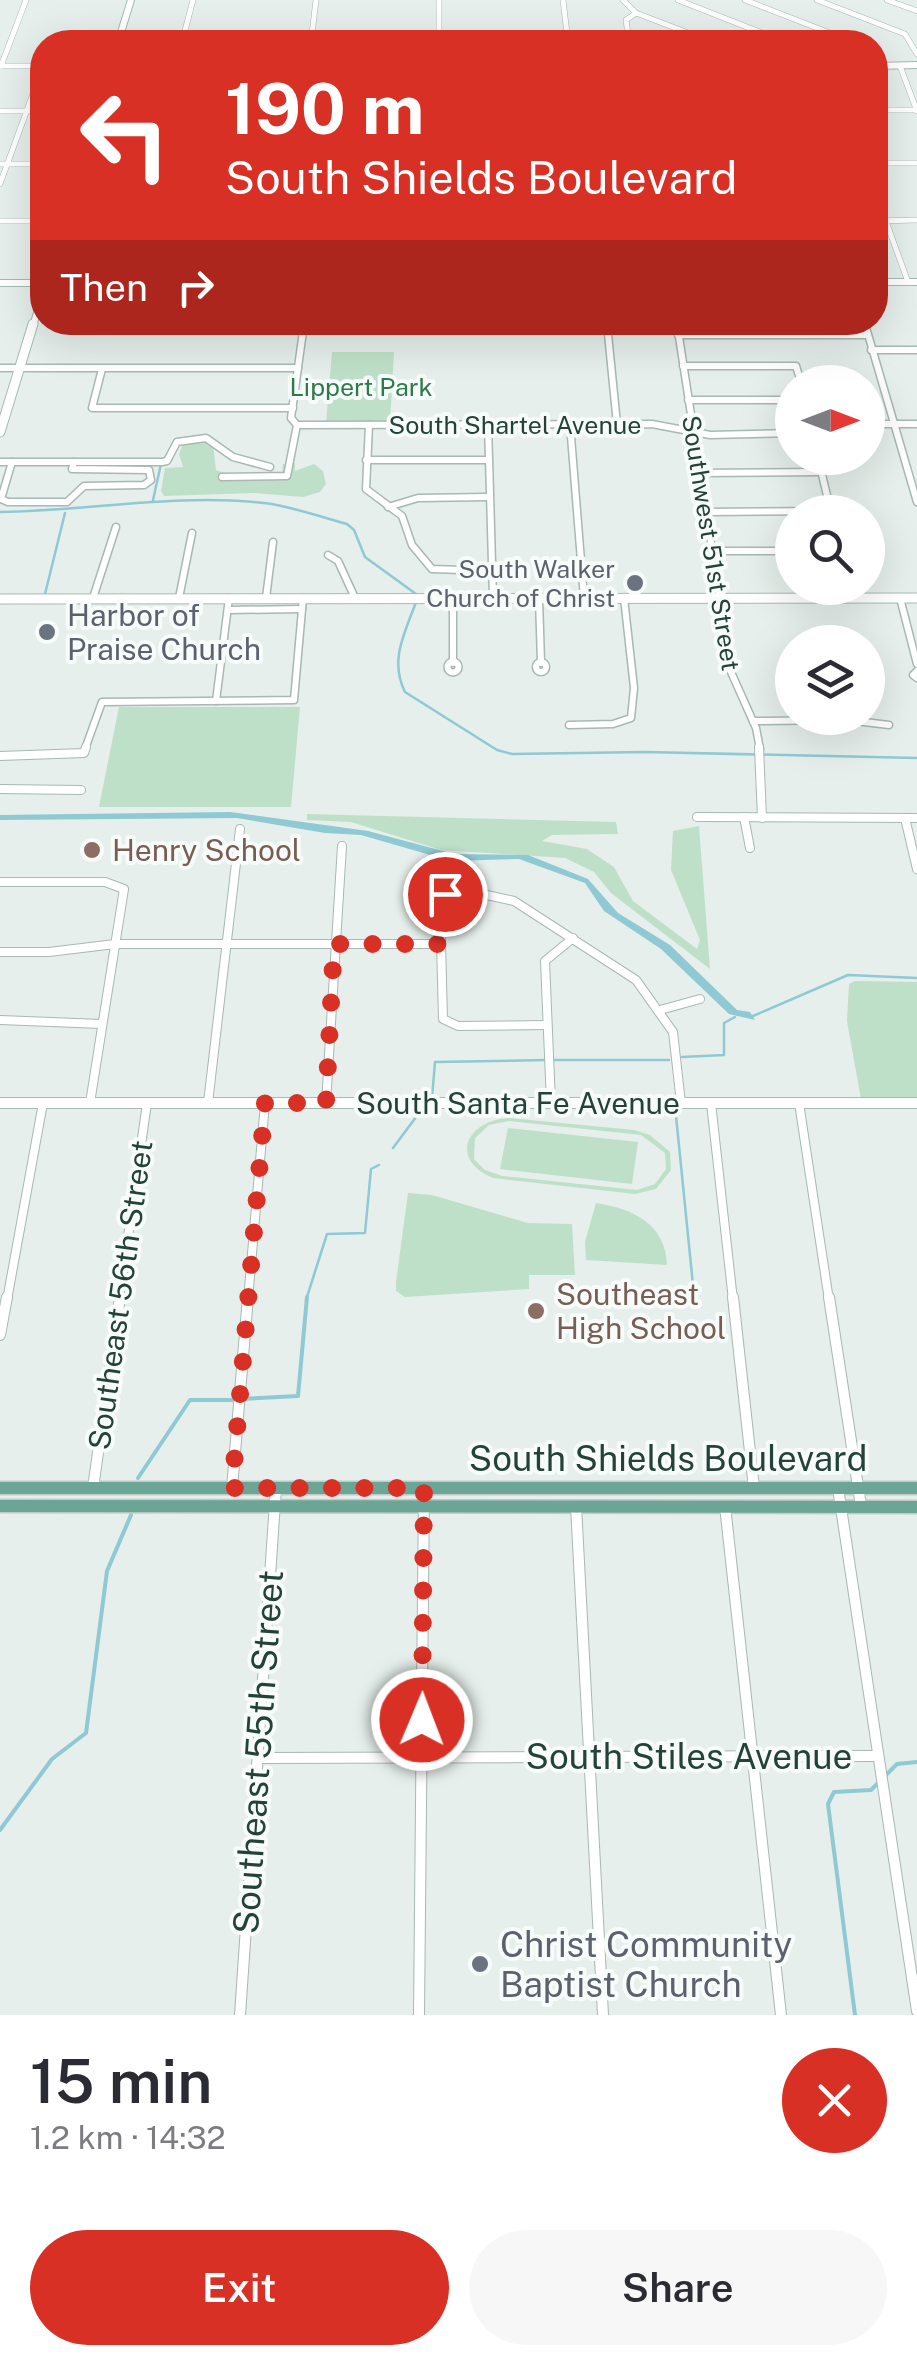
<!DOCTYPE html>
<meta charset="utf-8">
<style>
:root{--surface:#fff;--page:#f7f7f7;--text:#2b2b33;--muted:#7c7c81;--accent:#d93025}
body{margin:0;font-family:"Public Sans",sans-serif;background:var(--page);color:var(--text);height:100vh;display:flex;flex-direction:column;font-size:38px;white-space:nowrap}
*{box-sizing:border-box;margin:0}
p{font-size:32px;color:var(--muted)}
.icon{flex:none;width:55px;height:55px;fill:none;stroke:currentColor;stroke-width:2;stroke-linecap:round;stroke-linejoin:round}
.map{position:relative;height:2015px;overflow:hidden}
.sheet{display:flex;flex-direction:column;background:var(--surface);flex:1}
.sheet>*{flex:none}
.guide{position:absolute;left:30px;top:30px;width:858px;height:305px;border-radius:40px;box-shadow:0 10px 40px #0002;background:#d93025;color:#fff;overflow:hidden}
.needle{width:65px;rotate:90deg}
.controls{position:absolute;left:775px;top:365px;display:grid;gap:20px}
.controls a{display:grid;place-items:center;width:110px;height:110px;border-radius:50%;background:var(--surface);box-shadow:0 10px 40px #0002;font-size:50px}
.pin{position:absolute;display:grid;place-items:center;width:85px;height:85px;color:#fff;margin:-42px;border:5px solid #fff;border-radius:50%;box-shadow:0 2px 10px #0007}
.me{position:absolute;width:110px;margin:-55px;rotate:1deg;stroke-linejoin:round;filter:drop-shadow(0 0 8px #0008)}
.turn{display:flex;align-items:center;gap:35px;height:210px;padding:0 30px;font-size:45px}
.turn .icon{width:130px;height:130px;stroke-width:2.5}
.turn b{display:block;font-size:70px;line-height:85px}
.then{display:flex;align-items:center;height:95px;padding:0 30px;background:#0003;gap:20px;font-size:38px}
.round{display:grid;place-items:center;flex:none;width:105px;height:105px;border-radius:52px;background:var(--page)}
.overview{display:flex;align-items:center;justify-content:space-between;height:170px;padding:0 30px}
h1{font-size:60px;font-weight:600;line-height:75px}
.action{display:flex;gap:20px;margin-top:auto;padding:20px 30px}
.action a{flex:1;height:115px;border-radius:60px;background:var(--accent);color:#fff;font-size:40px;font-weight:600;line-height:115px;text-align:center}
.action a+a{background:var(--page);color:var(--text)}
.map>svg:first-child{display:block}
.green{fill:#bfe0c8;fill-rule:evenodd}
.water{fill:#8ec9d4}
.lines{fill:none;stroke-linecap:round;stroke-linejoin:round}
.stream-far1{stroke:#8ec9d4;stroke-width:2.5}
.stream{stroke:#8ec9d4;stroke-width:4}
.minor-far3-casing{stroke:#a8b8b2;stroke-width:6}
.minor-far2-casing{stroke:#a8b8b2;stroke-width:9}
.minor-far1-casing{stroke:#a8b8b2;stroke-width:10}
.minor-casing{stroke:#a8b8b2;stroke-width:12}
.tertiary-far1-casing{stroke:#a8b8b2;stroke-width:8}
.tertiary-casing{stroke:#a8b8b2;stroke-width:12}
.secondary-far1-casing{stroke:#a4bbb3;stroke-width:8}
.secondary-casing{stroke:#a4bbb3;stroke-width:11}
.primary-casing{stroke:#c2cac8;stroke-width:3}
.minor-far3{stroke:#fff;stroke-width:5}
.minor-far2{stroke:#fff;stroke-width:6}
.minor-far1{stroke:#fff;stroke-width:8}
.minor{stroke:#fff;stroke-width:10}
.tertiary-far1{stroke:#fff;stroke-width:6}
.tertiary{stroke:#fff;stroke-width:10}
.secondary-far1{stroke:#fff;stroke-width:6}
.secondary{stroke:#fff;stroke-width:9}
.primary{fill:#6aa596;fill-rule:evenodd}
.route{stroke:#d93025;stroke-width:18;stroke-dasharray:0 32.4}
.worship-dot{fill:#6b7280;stroke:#f7fbf9;stroke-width:4}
.education-dot{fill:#8d6e63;stroke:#f7fbf9;stroke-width:4}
.labels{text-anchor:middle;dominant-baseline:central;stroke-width:8;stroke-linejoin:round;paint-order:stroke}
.far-park-label{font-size:25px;fill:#2d7a4b;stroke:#f7fbf9}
.far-street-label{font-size:25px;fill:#24423a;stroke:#f7fbf9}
.far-worship-label{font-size:25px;fill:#5b616d;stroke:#f7fbf9;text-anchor:end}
.worship-label{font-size:30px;fill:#5b616d;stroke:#f7fbf9;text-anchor:start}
.education-label{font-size:30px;fill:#785e54;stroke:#f7fbf9;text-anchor:start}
.street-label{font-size:30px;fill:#24423a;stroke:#f7fbf9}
.near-street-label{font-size:35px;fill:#24423a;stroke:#f7fbf9}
.near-worship-label{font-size:35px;fill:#5b616d;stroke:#f7fbf9;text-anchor:start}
</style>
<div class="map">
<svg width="917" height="2015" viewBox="0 0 917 2015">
<rect width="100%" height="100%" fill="#e6efeb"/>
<g class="green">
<path d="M332,352H394L390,423H326Z"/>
<path d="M206,441L213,444L216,470L230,475H282L283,464L295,463V471L314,464L323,471L326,484L320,492L303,497L253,493L164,496L161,491L165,468L183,467L179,454L183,444Z"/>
<path d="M119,707H300L291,807H99Z"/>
<path d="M307,814L616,822L618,834L552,835L542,841L587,849L614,867L633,901L697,949L700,940L671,870L673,831L699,826L710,969L611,893L594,872L565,858L441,850L351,822L307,820Z"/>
<path d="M855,981L917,982V1099H861L847,1021L849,984Z"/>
<path d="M509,1118L634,1130L650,1135L670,1152L671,1170L656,1189L635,1194L493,1178C448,1159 467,1120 509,1118ZM509,1121L641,1135L665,1153L666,1169L655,1184L637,1190L502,1176L485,1170L474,1159L475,1138L489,1125Z"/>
<path d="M508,1128L638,1142L632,1184L500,1169Z"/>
<path d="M408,1193L432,1195L528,1223L572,1224L575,1275H529V1289L405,1297L396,1291V1282Z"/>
<path d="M596,1203C633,1209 665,1223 667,1265L586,1260L585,1242Z"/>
</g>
<path class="water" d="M230,812L368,831L454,854L528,855L588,879L618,913L670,945L737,1010L750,1012L755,1020L729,1014L661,949L604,911L585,883L519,859L451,861L361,835L325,833L237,818L0,820V815Z"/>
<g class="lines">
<g class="stream-far1">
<path d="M153,500L161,464"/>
<path d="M0,512C88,511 176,493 264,503C291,506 320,517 347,524L354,530L365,557L416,594"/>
<path d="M45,594L65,513"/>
<path d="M416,602C405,633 389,660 405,692L497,750L512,754L645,752L917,758"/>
<path d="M753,1016L848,975L917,978"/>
<path d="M682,1057L724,1055V1023L735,1017"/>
<path d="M554,1060H669"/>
<path d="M432,1098L435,1062L546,1060"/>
<path d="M676,1116L693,1285"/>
<path d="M393,1148L422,1109"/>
<path d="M306,1300L327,1234L365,1233L371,1169L379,1165"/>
</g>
<g class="stream">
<path d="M242,1399L298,1396L307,1297"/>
<path d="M138,1478L190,1400H234"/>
<path d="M884,1777L897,1764L917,1762"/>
<path d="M0,1830L52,1759L86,1733L107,1571L131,1515"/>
<path d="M855,2015L828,1804L834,1792L871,1790L878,1783"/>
</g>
<defs>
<g id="minor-far3">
<path d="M439,0V42"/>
<path d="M563,0L568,42"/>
<path d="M623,0L636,13L626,20L629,42"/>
<path d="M678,0L785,42"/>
<path d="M745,0L853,42"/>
<path d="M817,0L905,34L917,54"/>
<path d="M887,0L917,11"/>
<path d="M636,13L712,42"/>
<path d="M182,42L193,0"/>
<path d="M311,42L316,0"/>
<path d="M0,66H42"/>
<path d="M1,66L26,0"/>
<path d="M900,66L917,111"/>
<path d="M875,110H917"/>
<path d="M0,111H42"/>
<path d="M875,163H917"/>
<path d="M0,164H42"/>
<path d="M0,184L42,69"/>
<path d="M875,191L908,282"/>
<path d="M0,221H42"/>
<path d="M875,221L917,220"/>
<path d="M607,322V326"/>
<path d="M677,322L678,326"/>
<path d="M864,322L865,326"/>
<path d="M303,326L304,322"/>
</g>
<g id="minor-far2">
<path d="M607,324L617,424"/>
<path d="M677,324L731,672L756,728L760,749"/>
<path d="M865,324L917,502"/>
<path d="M678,335H867"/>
<path d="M871,350H917"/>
<path d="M683,366H796L801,382"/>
<path d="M0,368H298"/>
<path d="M102,369L92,408H293"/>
<path d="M688,400H792"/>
<path d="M488,424L493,598"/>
<path d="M570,424L584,598"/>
<path d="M868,424H917"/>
<path d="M297,425L652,424L710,435L792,433"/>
<path d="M297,425L291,418L304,324"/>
<path d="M369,425L366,489L402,516L412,545L432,569L492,571"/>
<path d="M818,458L831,512"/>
<path d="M366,460H488"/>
<path d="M0,462H162L167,461L177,442L206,438L233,457L270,467"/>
<path d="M12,462L1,499L8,502H67L84,486L144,485L151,480L149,470L72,469L74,462"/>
<path d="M699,473L822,472"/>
<path d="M222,477L287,476L297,425"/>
<path d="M388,507L418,498L488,497"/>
<path d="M706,512L831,511"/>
<path d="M714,551H792"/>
<path d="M328,555L338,561L355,598"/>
<path d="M93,598L116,527"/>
<path d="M179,598L192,533"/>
<path d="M266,598L273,542"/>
<path d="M453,598V663"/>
<path d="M539,598L541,663"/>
<path d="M900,598L917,664"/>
<path d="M228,610L302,609"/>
<circle cx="453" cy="667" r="5.5"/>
<circle cx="541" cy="667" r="5"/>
<path d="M917,671L913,675L917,678"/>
<path d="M216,701L229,598"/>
<path d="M753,721L847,720L889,725"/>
<path d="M569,725L613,724L631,718L634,688L624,598"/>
<path d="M85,749L102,702L294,700L303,598"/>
</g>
<g id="minor-far1">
<path d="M759,747L762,818"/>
<path d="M0,756L84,753L86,747"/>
<path d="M0,789L81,790"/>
<path d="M697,817L917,818"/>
<path d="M744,817L750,848"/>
<path d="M905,818L917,869"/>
<path d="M0,882H105L124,889L90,1103"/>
<path d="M0,952H49L115,944H441"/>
<path d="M660,1010L700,999"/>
<path d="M0,1020L102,1024"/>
<path d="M546,1025L458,1026L443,1019L440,904L445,894L478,893L514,901L636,980L673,1032L681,1103"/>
<path d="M208,1103L240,829"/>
<path d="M326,1103L342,846"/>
<path d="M551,1103L545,961L573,938"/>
<path d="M711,1103L733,1300"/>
<path d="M799,1103L829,1300"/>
<path d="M7,1300L43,1103"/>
<path d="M119,1300L147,1103"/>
<path d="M248,1300L265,1103"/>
</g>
<g id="minor">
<path d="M733,1297L754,1488"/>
<path d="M829,1297L861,1506"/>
<path d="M0,1335L7,1297"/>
<path d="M93,1488L120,1297"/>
<path d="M232,1488L248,1297"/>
<path d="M838,1488L917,2011"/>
<path d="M576,1506L603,2015"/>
<path d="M725,1506L781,2015"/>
<path d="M259,1758L878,1756"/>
<path d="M240,2015L276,1488"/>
<path d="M419,2015L424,1488"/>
</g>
<path id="tertiary-far1" d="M875,66L917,65"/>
<path id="tertiary" d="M0,1103H917"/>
<g id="secondary-far1">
<path d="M118,42L131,0"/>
<path d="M875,282H917"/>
<path d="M0,283H42"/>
<path d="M33,326L42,296"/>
</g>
<g id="secondary">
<path d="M0,432L33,324"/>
<path d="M0,599L917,598"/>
</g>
<g id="primary">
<rect x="0" y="1482" width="917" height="12"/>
<path d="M0,1500L917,1501V1513L0,1512Z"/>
</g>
</defs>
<use href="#minor-far3" class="minor-far3-casing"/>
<use href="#minor-far2" class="minor-far2-casing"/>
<use href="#minor-far1" class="minor-far1-casing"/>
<use href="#minor" class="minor-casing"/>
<use href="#tertiary-far1" class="tertiary-far1-casing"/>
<use href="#tertiary" class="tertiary-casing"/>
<use href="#secondary-far1" class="secondary-far1-casing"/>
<use href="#secondary" class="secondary-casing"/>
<use href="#primary" class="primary-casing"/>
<use href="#minor-far3" class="minor-far3"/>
<use href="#minor-far2" class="minor-far2"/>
<use href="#minor-far1" class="minor-far1"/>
<use href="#minor" class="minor"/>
<use href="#tertiary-far1" class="tertiary-far1"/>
<use href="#tertiary" class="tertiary"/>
<use href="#secondary-far1" class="secondary-far1"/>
<use href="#secondary" class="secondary"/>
<use href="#primary" class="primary"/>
</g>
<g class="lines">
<path class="route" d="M422,1720L424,1488H232L265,1103H326L334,944H441L440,904L445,894"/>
</g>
<g class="worship-dot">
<circle cx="635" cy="583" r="10"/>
<circle cx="47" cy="632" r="10"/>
<circle cx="480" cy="1964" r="10"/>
</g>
<g class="education-dot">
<circle cx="92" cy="850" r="10"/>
<circle cx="536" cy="1311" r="10"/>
</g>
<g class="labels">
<g class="far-park-label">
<text x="361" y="387">Lippert Park</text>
</g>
<g class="far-street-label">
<text x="515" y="425">South Shartel Avenue</text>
<text transform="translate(711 543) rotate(81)">Southwest 51st Street</text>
</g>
<g class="far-worship-label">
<text x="615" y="569">South Walker<tspan x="615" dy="29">Church of Christ</tspan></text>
</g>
<g class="worship-label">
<text x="67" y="615">Harbor of<tspan x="67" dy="34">Praise Church</tspan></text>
</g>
<g class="education-label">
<text x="112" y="850">Henry School</text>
<text x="556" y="1294">Southeast<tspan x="556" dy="34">High School</tspan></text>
</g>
<g class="street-label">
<text x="518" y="1103">South Santa Fe Avenue</text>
<text transform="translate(120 1295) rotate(-82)">Southeast 56th Street</text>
</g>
<g class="near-street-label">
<text x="668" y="1458">South Shields Boulevard</text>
<text transform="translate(258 1752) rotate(-86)">Southeast 55th Street</text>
<text x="689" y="1756">South Stiles Avenue</text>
</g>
<g class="near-worship-label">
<text x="500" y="1944">Christ Community<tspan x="500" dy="40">Baptist Church</tspan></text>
</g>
</g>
</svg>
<div class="controls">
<a><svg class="needle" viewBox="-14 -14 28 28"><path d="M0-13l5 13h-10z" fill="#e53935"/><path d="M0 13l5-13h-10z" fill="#7c7c81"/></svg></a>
<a><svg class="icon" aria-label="search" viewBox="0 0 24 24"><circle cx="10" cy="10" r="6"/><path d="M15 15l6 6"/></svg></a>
<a><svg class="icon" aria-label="layers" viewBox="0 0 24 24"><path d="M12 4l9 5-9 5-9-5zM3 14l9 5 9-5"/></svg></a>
</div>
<div class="pin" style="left:445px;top:894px;background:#d93025"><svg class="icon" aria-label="arrive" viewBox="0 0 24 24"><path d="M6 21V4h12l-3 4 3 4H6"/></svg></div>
<svg class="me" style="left:422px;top:1720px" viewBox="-20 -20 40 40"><circle r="17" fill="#d93025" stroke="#fff" stroke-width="3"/><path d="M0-11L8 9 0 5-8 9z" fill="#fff"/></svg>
<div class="guide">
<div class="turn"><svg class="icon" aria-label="left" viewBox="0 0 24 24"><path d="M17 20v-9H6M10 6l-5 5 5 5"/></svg><div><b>190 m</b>South Shields Boulevard</div></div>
<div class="then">Then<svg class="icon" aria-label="right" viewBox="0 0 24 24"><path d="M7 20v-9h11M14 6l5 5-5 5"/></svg></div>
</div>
</div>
<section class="sheet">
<div class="overview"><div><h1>15 min</h1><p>1.2 km · 14:32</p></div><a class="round" style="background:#d93025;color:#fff"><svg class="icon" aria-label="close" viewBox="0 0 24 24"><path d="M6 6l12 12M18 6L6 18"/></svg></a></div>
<div class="action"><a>Exit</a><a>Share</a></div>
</section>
